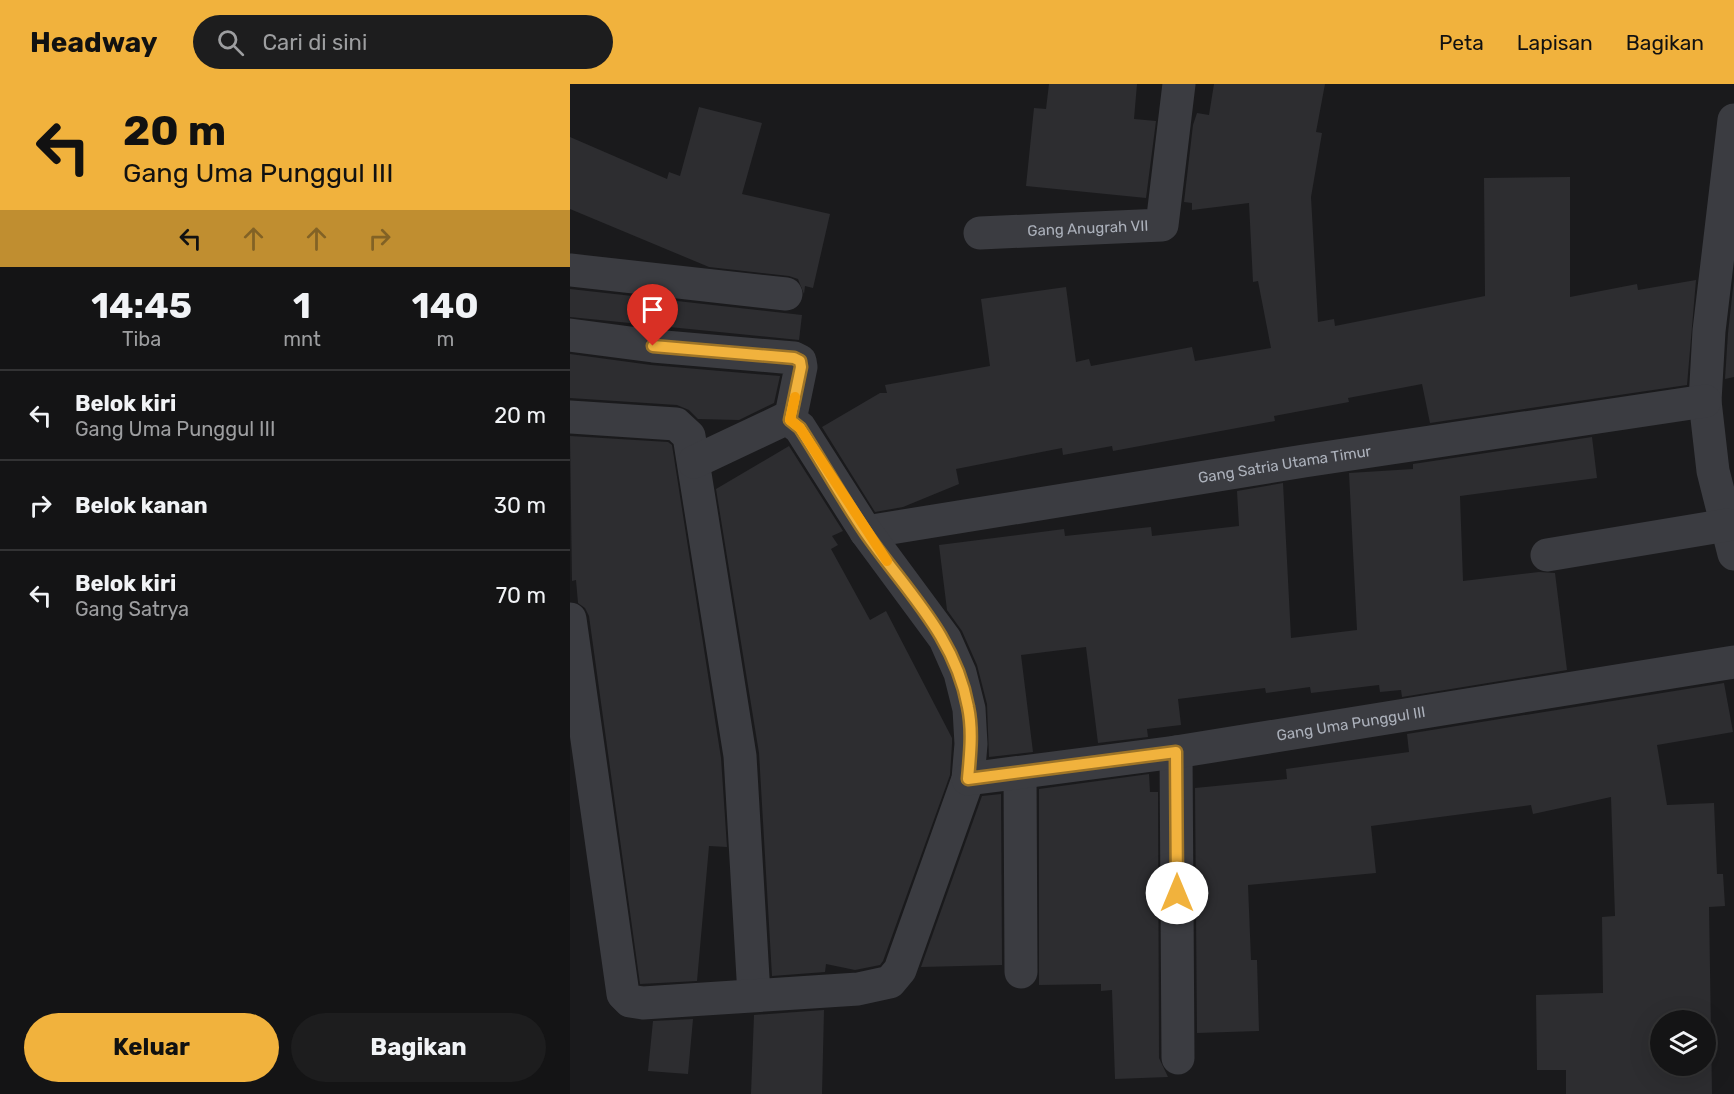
<!DOCTYPE html>
<html lang="id">
<style>
:root{--surface:#141415;--page:#1d1d1e;--text:#f1f3f6;--muted:#9d9ea0;--line:#333334;--accent:#f1b23d}
body{margin:0;font-family:Rubik,sans-serif;background:var(--page);color:var(--text);height:100vh;display:flex;flex-direction:column;font-size:22px;white-space:nowrap}
*{box-sizing:border-box;margin:0}
p{font-size:20px;color:var(--muted)}
.icon{flex:none;width:33px;height:33px;fill:none;stroke:currentColor;stroke-width:2;stroke-linecap:round;stroke-linejoin:round}
.map{position:relative;flex:1;overflow:hidden}
.panel{display:flex;flex-direction:column;background:var(--surface);width:570px}
.panel>*{flex:none}
.guide{background:#f1b23d;color:#111;overflow:hidden}
.controls{position:absolute;left:1080px;top:926px;display:grid;gap:12px}
.controls a{display:grid;place-items:center;width:66px;height:66px;border-radius:50%;background:var(--surface);box-shadow:0 6px 24px #0002,0 0 0 2px var(--line);font-size:30px}
.pin{position:absolute;display:grid;place-items:center;width:51px;height:51px;color:#fff;margin:-62px -26px;border-radius:50% 50% 50% 0;rotate:-45deg;box-shadow:0 0 6px #0007}
.pin .icon{rotate:45deg}
.me{position:absolute;width:66px;margin:-33px;rotate:0deg;stroke-linejoin:round;filter:drop-shadow(0 0 4px #0008)}
.turn{display:flex;align-items:center;gap:21px;height:126px;padding:0 24px;font-size:27px}
.turn .icon{width:78px;height:78px;stroke-width:2.5}
.turn b{display:block;font-size:42px;line-height:51px}
.lanes{display:flex;align-items:center;height:57px;padding:0 24px;background:#0003;justify-content:center;gap:30px;direction:ltr}
.lanes .off{opacity:.35}
.eta{display:flex;justify-content:space-evenly;align-items:center;height:102px;text-align:center}
.eta b{font-size:36px;font-weight:700;line-height:42px}
.primary-button{display:flex;gap:12px;margin-top:auto;padding:12px 24px}
.primary-button a{flex:1;height:69px;border-radius:36px;background:var(--accent);color:#111;font-size:24px;font-weight:700;line-height:69px;text-align:center}
.primary-button a+a{background:var(--page);color:var(--text)}
ul{padding:0;list-style:none}
li{display:flex;align-items:center;gap:18px;height:90px;padding:0 24px;border-top:2px solid var(--line)}
li div{flex:1}
li b{display:block;font-size:22px}
li em{font-style:normal}
header{display:flex;align-items:center;gap:36px;box-sizing:border-box;height:84px;padding:0 30px;background:var(--accent);color:#111}
header strong{font-size:28px}
nav{display:flex;gap:33px;margin-inline-start:auto;font-size:21px}
.search{width:420px;height:54px;background:var(--page);display:flex;align-items:center;gap:15px;box-sizing:border-box;padding:0 21px;border-radius:33px;color:var(--muted);font-size:22px}
main{display:flex;flex:1;min-height:0}
.map>svg:first-child{display:block}
.building{fill:#2d2d30;fill-rule:evenodd}
.lines{fill:none;stroke-linecap:round;stroke-linejoin:round}
.minor{stroke:#3b3c41;stroke-width:33}
.route-casing{stroke:#9d7428;stroke-width:15}
.route{stroke:#f1b23d;stroke-width:10}
.slow{stroke:#f59e0b;stroke-width:10}
.labels{text-anchor:middle;dominant-baseline:central;stroke-width:6;stroke-linejoin:round;paint-order:stroke}
.street-label{font-size:15px;fill:#acb1bb;stroke:#151517}
</style>
<header>
<strong>Headway</strong>
<div class="search"><svg class="icon" aria-label="search" viewBox="0 0 24 24"><circle cx="10" cy="10" r="6"/><path d="M15 15l6 6"/></svg>Cari di sini</div>
<nav><a>Peta</a><a>Lapisan</a><a>Bagikan</a></nav>
</header>
<main>
<section class="panel">
<div class="guide">
<div class="turn"><svg class="icon" aria-label="left" viewBox="0 0 24 24"><path d="M17 20v-9H6M10 6l-5 5 5 5"/></svg><div><b>20 m</b>Gang Uma Punggul III</div></div>
<div class="lanes"><svg class="icon" aria-label="left" viewBox="0 0 24 24"><path d="M17 20v-9H6M10 6l-5 5 5 5"/></svg><svg class="icon off" aria-label="ahead" viewBox="0 0 24 24"><path d="M12 20V5M6 11l6-6 6 6"/></svg><svg class="icon off" aria-label="ahead" viewBox="0 0 24 24"><path d="M12 20V5M6 11l6-6 6 6"/></svg><svg class="icon off" aria-label="right" viewBox="0 0 24 24"><path d="M7 20v-9h11M14 6l5 5-5 5"/></svg></div>
</div>
<div class="eta">
<div><b>14:45</b><p>Tiba</p></div>
<div><b>1</b><p>mnt</p></div>
<div><b>140</b><p>m</p></div>
</div>
<ul>
<li><svg class="icon" aria-label="left" viewBox="0 0 24 24"><path d="M17 20v-9H6M10 6l-5 5 5 5"/></svg><div><b>Belok kiri</b><p>Gang Uma Punggul III</p></div><em>20 m</em></li>
<li><svg class="icon" aria-label="right" viewBox="0 0 24 24"><path d="M7 20v-9h11M14 6l5 5-5 5"/></svg><div><b>Belok kanan</b></div><em>30 m</em></li>
<li><svg class="icon" aria-label="left" viewBox="0 0 24 24"><path d="M17 20v-9H6M10 6l-5 5 5 5"/></svg><div><b>Belok kiri</b><p>Gang Satrya</p></div><em>70 m</em></li>
</ul>
<div class="primary-button"><a>Keluar</a><a>Bagikan</a></div>
</section>
<div class="map">
<svg width="1164" height="1010" viewBox="0 0 1164 1010">
<rect width="100%" height="100%" fill="#1a1a1c"/>
<g class="building">
<path d="M479,0H567L564,35L586,37L576,114L456,102L464,24L476,25Z"/>
<path d="M644,0H755L746,48L752,49L741,113L748,238L764,235L765,242L915,212L914,94L1000,93V213L1067,200L1068,206L1126,196L1117,301L860,339L852,300L778,314L779,318L704,332L705,337L543,367L542,362L493,371L492,364L386,385L389,400L333,423L305,428L252,343L310,309H317L315,301L420,282L411,215L496,203L506,278L519,275L521,282L622,263L625,277L701,264L688,197L683,198L679,119L622,126V119L614,118L623,41L627,29L639,31Z"/>
<path d="M129,23L192,39L172,110L260,130L243,204L235,202L234,210L228,195L219,192L139,183L0,125V53L97,95L99,88L110,92Z"/>
<path d="M1164,195V293L1155,295L1158,249Z"/>
<path d="M0,205L232,231L229,256L0,233Z"/>
<path d="M0,270L81,281L210,292L204,319L169,336L128,335L119,326L107,321L0,314Z"/>
<path d="M0,352L98,358L102,361L151,674L157,763L139,762L127,897L70,900L19,532L15,524L8,519L6,496L2,497Z"/>
<path d="M1022,353L1027,394L890,412L893,497L969,488L985,489L997,586L832,613L831,606L810,608L809,601L741,609L740,603L696,609L695,604L608,615L611,641L577,645L578,653L528,659L516,563L451,571L463,668L419,673L417,620L407,581L392,547L377,526L369,461L494,445L495,452L581,443L582,452L669,442L667,407L713,399L721,554L787,546L779,389L843,385V380Z"/>
<path d="M219,362L273,447L262,452L268,461L261,465L300,536L316,527L382,654V660L380,691L313,877L310,881L285,886L256,880L255,888L202,892L189,669L146,405Z"/>
<path d="M1154,599L1163,648L1087,661L1097,721L1144,719L1147,790H1153L1155,822L1139,823L1142,1010H996V986H967L966,911L1033,909L1032,833L1045,832L1041,713L963,730L961,721L801,742L806,789L678,801L681,876H687L689,947L627,949L625,704L717,695L716,685L839,668L837,650ZM1090,936H1136V981H1090Z"/>
<path d="M579,690L580,708H588L589,974L598,993L545,995L542,906L531,907V900L469,901V705Z"/>
<path d="M431,710L432,881L351,883L412,712Z"/>
<path d="M254,926L252,1010H181L184,931Z"/>
<path d="M123,935L118,990L78,987L83,937Z"/>
</g>
<g class="lines">
<g class="minor">
<path d="M1164,36L1139,247L1135,317L1143,387L1164,470"/>
<path id="s1" d="M410,149L592,141L609,0"/>
<path d="M0,186L216,210"/>
<path d="M0,251L83,262L224,274L230,277L231,283L220,336"/>
<path d="M0,333L106,340L119,352L170,672L184,911"/>
<path id="s2" d="M296,448L734,377L1135,317"/>
<path d="M977,471L1157,441"/>
<path d="M0,535L53,910L60,917L73,919L288,905L320,898L330,886L398,695L401,660L399,625L390,589L375,555L296,448L230,344L220,336H213L124,378"/>
<path d="M606,668L608,974"/>
<path d="M450,690L451,888"/>
<path id="s3" d="M398,695L606,668L1164,578"/>
</g>
</g>
<g class="lines">
<defs>
<path id="route" d="M83,262L224,274L230,277L231,283L220,336L230,344C252,378 272,414 295,448C335,506 385,551 398,623C403,647 400,671 398,695L606,668L607,809"/>
</defs>
<use href="#route" class="route-casing"/>
<use href="#route" class="route"/>
<path class="slow" d="M225,313L220,336L230,344L317,477"/>
</g>
<g class="labels">
<g class="street-label">
<text stroke="none"><textPath href="#s1" startOffset="108">Gang Anugrah VII</textPath></text>
<text stroke="none"><textPath href="#s2" startOffset="424">Gang Satria Utama Timur</textPath></text>
<text stroke="none"><textPath href="#s3" startOffset="387">Gang Uma Punggul III</textPath></text>
</g>
</g>
</svg>
<div class="controls">
<a><svg class="icon" aria-label="layers" viewBox="0 0 24 24"><path d="M12 4l9 5-9 5-9-5zM3 14l9 5 9-5"/></svg></a>
</div>
<div class="pin" style="left:83px;top:262px;background:#d93025"><svg class="icon" aria-label="arrive" viewBox="0 0 24 24"><path d="M6 21V4h12l-3 4 3 4H6"/></svg></div>
<svg class="me" style="left:607px;top:809px" viewBox="-20 -20 40 40"><circle r="19" fill="#fff"/><path d="M0-13L10 11 0 6-10 11z" fill="#f1b23d"/></svg>
</div>
</main>
